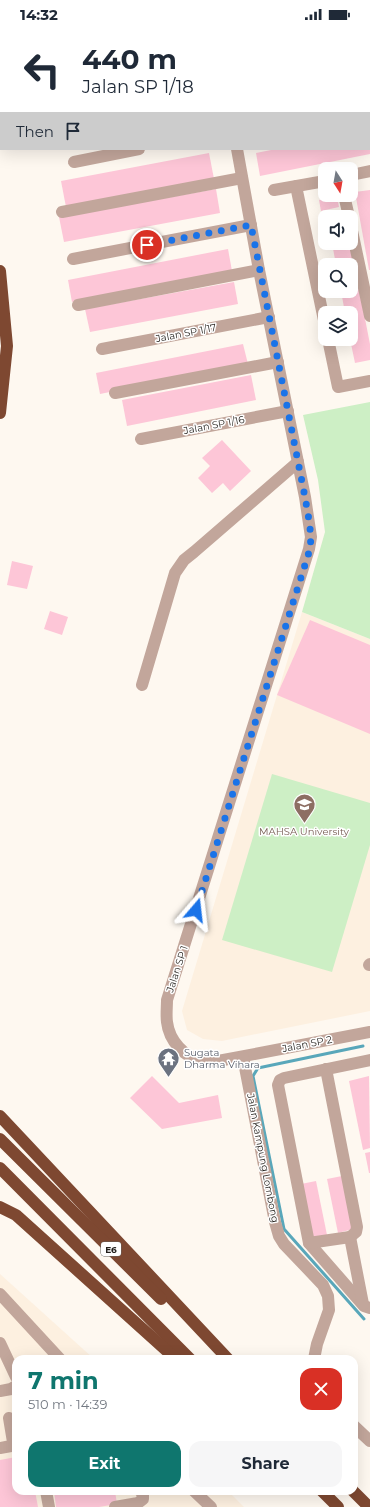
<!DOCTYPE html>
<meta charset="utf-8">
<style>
:root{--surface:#fff;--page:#f6f6f7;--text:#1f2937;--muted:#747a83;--accent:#0f766e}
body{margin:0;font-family:Montserrat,sans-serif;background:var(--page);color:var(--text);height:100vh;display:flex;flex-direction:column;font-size:15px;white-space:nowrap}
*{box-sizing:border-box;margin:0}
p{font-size:13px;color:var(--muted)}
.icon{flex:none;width:22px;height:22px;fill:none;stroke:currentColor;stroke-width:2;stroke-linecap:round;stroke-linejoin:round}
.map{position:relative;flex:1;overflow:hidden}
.sheet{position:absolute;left:12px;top:1327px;width:346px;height:140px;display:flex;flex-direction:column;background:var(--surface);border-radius:12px;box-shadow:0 4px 16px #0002}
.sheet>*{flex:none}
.banner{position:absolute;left:0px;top:0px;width:370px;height:122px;box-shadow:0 4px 16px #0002;background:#fff;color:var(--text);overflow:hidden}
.needle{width:26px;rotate:169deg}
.controls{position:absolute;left:318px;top:134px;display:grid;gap:8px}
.controls a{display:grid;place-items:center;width:40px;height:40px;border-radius:8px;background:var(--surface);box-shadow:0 4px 16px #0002;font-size:20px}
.pin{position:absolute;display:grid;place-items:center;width:34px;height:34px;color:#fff;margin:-17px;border:2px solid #fff;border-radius:50%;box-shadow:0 1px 4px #0007}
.me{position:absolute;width:44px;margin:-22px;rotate:17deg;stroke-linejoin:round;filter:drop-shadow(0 0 3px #0008)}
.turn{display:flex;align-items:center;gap:14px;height:84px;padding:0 16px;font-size:18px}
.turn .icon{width:52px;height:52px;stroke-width:2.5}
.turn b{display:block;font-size:28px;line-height:34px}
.then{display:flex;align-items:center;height:38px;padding:0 16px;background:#0003;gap:8px;font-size:15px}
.round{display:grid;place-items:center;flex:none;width:42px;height:42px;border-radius:12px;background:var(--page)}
.overview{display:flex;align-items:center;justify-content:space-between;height:68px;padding:0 16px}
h1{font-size:24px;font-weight:700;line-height:30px;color:var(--accent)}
.cta{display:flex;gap:8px;margin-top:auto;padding:8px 16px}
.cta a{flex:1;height:46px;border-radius:12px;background:var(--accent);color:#fff;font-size:16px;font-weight:700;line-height:46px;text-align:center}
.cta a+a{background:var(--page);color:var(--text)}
.status{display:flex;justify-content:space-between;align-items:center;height:28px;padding:0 20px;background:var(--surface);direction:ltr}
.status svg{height:11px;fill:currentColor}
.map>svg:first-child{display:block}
.built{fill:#fdf0e0}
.green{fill:#cdefc5}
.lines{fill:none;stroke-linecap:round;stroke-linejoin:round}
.stream{stroke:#59a7ba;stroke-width:3}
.building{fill:#fdc6d7}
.minor{stroke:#c2a69b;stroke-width:12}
.highway{stroke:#7e4831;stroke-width:12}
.route{stroke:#1a73e8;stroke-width:7;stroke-dasharray:0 12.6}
.labels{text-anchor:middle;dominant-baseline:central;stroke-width:3;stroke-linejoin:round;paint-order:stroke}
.shield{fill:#fff;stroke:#64625f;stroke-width:1}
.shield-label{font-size:9px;font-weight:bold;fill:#221f1b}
.street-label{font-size:10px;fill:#221f1b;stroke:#fff}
.education-label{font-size:10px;fill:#785e54;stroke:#fff}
.worship-label{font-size:10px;fill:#5b616d;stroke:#fff;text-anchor:start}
</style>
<div class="status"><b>14:32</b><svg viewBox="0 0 49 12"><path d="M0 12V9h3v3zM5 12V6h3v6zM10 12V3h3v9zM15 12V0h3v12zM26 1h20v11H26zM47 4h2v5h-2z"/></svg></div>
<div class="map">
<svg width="370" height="1479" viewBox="0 0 370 1479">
<rect width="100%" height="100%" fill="#fef8f0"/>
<g class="built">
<path d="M302,584L370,611V983L222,1013L203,1011L187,1002L182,983Z"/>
<path d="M0,1246L94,1331H16V1463H228L244,1479H0Z"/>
</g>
<g class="green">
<path d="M370,374V611L302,584L325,504L318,452L303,387Z"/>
<path d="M272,746L370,775V817L332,944L222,912Z"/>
</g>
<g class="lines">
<path class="stream" d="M363,1018L258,1040L253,1048L284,1201L364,1291"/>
</g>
<g class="building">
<path d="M276,121H370V126L260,148L256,125Z"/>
<path d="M209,125L214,151L66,179L61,153Z"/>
<path d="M216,161L220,185L64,214L59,189Z"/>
<path d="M370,162V242H369L355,164Z"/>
<path d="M337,168L339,179L321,183L319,172Z"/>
<path d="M332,215H350L370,316V332L355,335L350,311L351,285H345L341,263H351V237H336Z"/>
<path d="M228,221L232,243L72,274L68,252Z"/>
<path d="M234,254L238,276L90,304L85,281Z"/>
<path d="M243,316L248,336L100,366L96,345Z"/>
<path d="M251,347L256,372L127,398L122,372Z"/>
<path d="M222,412L251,443L230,463L223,455L212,465L198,450L210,438L202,430Z"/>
<path d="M12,533L33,538L27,561L7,557Z"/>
<path d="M50,583L68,589L62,607L44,601Z"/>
<path d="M310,592L370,617V706L277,667Z"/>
<path d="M152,1048L179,1075L218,1067L222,1090L162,1101L130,1070Z"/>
<path d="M369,1048L370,1120L363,1122L349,1053Z"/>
<path d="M370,1124V1145H369L365,1125Z"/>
<path d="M342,1148L353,1201L338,1205L327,1151Z"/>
<path d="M316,1153L327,1207L312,1210L301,1156Z"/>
<path d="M16,1429V1463H35L38,1479H0V1432Z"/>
<path d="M54,1463H115L117,1476L99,1479H56Z"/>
</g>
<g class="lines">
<g class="minor">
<path d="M213,0V1"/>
<path d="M351,1L356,0"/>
<path d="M369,48H370"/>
<path d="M369,96H370"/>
<path d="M237,121L259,242L305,469L311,509L309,521L167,972C167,979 166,987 167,994C169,1012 184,1030 203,1033C208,1034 213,1033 218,1033L370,1004"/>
<path d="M74,134L139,121"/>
<path d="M351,147L370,143"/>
<path d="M296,158L325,297"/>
<path d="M274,162L325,153"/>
<path d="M344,167L349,189"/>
<path d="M62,184L242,150"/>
<path d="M351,198L370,288"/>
<path d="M73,231L251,197"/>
<path d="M78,277L259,242"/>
<path d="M328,311L338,359L370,353"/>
<path d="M102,321L269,289"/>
<path d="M115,365L278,334"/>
<path d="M141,411L288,383"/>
<path d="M142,657L175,545L184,532L194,524L298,434"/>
<path d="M369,937L370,936"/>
<path d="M243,1029L275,1194L279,1208L284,1216L323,1257L328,1268L329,1282L317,1316L314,1331"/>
<path d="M370,1032L284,1050L280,1052L278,1057L309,1215L364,1278L370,1280"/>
<path d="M350,1209L363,1276"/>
<path d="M309,1215L350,1209L356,1204L357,1199L326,1041"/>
<path d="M0,1266L60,1331"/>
<path d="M0,1315L16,1349"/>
<path d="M0,1363L11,1361L16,1358"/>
<path d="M354,1398L370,1413"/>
<path d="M0,1420L11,1418L13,1414L9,1390"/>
<path d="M46,1463L49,1479"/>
<path d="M194,1463L211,1479"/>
<path d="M115,1479L138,1475L143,1471V1465L140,1463"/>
</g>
<g class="highway">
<path d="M0,243L7,318L0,385"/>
<path d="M0,1088L228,1331"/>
<path d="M0,1111L161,1271"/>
<path d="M0,1140L190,1331"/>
<path d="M0,1179L16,1187L176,1331"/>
<path d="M322,1463L338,1479"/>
<path d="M353,1463L369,1479"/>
</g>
</g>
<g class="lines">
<path class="route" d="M147,217L251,197L305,469L309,492L311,509L310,521L196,882"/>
</g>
<defs>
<symbol id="university-pin" viewBox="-11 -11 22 30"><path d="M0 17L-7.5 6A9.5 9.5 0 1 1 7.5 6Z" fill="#8d6e63" stroke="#fff"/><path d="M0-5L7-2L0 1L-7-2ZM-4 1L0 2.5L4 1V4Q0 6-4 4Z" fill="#fff"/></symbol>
<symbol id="temple-pin" viewBox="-11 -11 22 30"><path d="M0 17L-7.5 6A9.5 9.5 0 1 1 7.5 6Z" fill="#6b7280" stroke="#fff"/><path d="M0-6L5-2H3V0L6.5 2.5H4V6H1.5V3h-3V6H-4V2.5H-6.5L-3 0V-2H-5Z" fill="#fff"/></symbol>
</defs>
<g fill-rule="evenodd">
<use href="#university-pin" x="292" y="764" width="25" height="34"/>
<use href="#temple-pin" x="156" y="1018" width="25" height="34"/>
</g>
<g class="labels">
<rect class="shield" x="101" y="1214" width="20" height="14" rx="3"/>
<g class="shield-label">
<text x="111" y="1221">E6</text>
</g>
<g class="street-label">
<text transform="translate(186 305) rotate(-11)">Jalan SP 1/17</text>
<text transform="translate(214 397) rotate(-11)">Jalan SP 1/16</text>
<text transform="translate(177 941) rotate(-72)">Jalan SP 1</text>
<text transform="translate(307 1016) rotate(-11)">Jalan SP 2</text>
<text transform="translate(263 1130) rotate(79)">Jalan Kampung Lombong</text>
</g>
<g class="education-label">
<text x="304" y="803">MAHSA University</text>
</g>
<g class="worship-label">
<text x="184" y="1024">Sugata<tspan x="184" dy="12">Dharma Vihara</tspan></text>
</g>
</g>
</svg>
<div class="controls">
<a><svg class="needle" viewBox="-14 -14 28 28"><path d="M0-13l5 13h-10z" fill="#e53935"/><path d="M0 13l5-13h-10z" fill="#747a83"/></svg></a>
<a><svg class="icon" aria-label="sound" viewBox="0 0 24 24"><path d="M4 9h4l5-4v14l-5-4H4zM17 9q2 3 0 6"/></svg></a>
<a><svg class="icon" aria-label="search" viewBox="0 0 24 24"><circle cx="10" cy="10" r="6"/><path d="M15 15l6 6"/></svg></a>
<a><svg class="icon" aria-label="layers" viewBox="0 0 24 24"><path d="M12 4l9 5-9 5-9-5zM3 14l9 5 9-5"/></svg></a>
</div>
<div class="pin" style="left:147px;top:217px;background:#d93025"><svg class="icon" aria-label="arrive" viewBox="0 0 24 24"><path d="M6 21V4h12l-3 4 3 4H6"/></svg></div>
<svg class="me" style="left:196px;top:882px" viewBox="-20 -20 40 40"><path d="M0-17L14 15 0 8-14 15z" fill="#1a73e8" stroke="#fff" stroke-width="4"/></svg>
<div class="banner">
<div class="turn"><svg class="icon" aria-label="left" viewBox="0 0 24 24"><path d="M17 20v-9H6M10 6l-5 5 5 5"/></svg><div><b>440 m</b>Jalan SP 1/18</div></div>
<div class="then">Then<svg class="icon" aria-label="arrive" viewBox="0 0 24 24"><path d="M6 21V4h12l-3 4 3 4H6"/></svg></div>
</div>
<section class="sheet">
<div class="overview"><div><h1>7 min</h1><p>510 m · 14:39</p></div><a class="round" style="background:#d93025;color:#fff"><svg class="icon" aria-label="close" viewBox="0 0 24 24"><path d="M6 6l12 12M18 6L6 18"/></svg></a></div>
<div class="cta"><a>Exit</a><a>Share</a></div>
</section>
</div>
